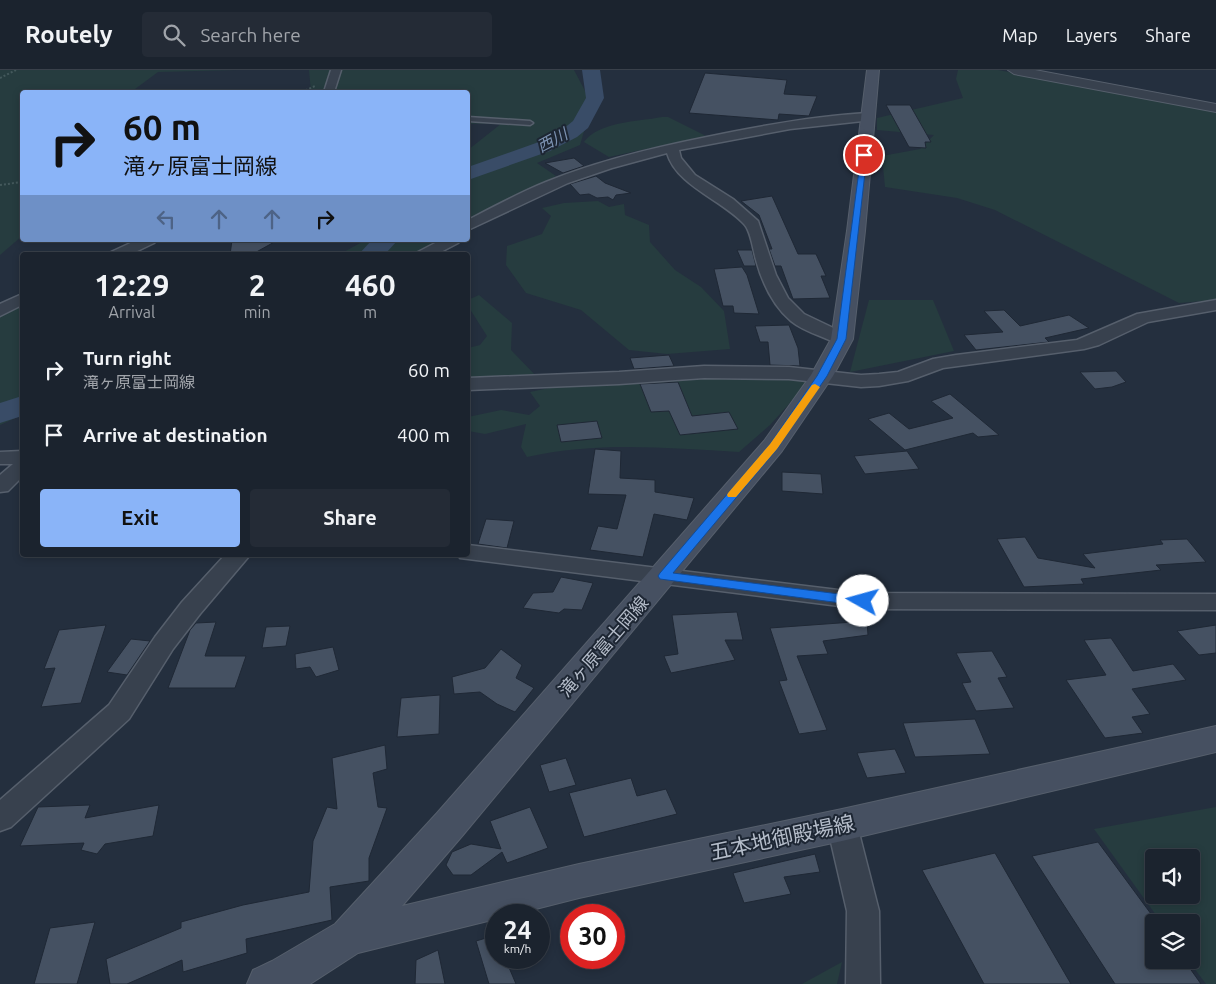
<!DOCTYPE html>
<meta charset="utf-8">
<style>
:root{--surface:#1b232e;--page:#242b36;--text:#f1f3f6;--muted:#a0a4aa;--line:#39404a;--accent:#8ab4f8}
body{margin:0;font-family:Ubuntu,"Noto Sans JP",sans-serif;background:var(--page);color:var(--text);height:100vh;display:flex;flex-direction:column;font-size:19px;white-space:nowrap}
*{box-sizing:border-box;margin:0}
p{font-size:16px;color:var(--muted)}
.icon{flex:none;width:28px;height:28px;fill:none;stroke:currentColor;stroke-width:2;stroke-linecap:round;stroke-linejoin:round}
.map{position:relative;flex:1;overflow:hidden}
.drawer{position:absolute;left:20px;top:182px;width:450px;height:305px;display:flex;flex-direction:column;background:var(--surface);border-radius:5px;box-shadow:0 2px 8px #0003,0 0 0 1px var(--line)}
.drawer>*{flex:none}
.hud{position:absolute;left:20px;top:20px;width:450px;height:152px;border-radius:5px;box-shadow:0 2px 8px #0003,0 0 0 1px var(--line);background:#8ab4f8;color:#111;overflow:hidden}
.controls{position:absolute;left:1145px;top:779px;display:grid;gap:10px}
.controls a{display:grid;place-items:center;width:55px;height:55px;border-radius:5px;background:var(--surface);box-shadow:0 2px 8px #0003,0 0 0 1px var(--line);font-size:25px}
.speed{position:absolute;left:485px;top:834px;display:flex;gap:10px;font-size:25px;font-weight:700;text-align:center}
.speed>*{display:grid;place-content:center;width:65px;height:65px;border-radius:50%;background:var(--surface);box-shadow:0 2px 8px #0003,0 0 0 1px var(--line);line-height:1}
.speed small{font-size:12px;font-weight:400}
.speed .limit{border:8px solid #d22;background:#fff;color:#111}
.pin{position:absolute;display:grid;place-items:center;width:42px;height:42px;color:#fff;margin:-21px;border:2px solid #fff;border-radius:50%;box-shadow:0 1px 5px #0007}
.me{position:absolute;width:55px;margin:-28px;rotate:277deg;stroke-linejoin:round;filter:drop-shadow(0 0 4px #0008)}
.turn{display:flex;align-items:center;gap:18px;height:105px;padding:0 20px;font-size:22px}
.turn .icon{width:65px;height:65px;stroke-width:2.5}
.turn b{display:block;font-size:35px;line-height:42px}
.lanes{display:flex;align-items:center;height:48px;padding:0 20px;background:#0003;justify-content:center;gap:25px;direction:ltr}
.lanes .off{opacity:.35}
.eta{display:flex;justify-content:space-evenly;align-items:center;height:85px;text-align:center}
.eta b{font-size:30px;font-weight:700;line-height:35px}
.action{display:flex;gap:10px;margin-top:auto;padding:10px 20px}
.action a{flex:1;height:58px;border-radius:5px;background:var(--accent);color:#111;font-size:20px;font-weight:700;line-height:58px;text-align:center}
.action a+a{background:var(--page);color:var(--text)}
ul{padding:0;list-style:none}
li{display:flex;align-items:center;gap:15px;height:65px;padding:0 20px}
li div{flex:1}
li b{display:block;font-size:19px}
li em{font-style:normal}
header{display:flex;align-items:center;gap:30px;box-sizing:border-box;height:70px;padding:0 25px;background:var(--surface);border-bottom:1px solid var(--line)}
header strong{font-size:24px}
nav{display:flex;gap:28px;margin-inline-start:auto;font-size:18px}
.search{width:350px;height:45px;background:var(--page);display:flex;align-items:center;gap:12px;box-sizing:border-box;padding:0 18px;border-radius:5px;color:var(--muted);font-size:19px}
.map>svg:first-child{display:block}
.green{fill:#263c3f;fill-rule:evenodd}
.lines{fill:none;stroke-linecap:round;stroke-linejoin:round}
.river{fill:#394c67;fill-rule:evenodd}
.building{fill:#455162;stroke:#1f2835}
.service-casing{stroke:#565f6c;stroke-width:3}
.minor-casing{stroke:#565f6c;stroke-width:3}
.tertiary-casing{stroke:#565f6c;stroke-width:2}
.secondary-casing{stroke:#565f6c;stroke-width:2}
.path{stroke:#44595c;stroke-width:2;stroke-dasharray:2 2;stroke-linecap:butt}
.service{fill:#38414e;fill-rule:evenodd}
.minor{fill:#38414e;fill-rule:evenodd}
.tertiary{fill:#38414e;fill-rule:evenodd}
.secondary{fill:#465061;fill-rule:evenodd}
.route{fill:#1a73e8;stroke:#114b97}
.slow{fill:#f59e0b}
.labels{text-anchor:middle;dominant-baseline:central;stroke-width:4;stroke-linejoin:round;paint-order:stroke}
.far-water-label{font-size:16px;font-style:italic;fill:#7c92b1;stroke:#1d2633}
.street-label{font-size:18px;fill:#b4bcc9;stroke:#1d2633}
.near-street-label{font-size:21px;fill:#b4bcc9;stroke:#1d2633}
</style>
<header>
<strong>Routely</strong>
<div class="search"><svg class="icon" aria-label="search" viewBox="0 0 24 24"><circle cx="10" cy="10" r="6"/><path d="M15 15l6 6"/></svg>Search here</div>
<nav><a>Map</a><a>Layers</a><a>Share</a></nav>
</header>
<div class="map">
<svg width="1216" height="914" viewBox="0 0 1216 914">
<rect width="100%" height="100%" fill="#242f3e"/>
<g class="green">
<path d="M0,0H237L158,2L131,22H22V166L0,185Z"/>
<path d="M309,0H574L592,34L580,75L537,93L556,106L468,154V80L502,53L468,54V22H311Z"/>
<path d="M958,0H998L1216,40V230L1179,233L995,140L957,128L885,117L882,86L920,79L934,65L877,60V48L963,28L956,9Z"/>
<path d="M662,47H668L706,66L609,87L584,72C600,51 637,52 662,47Z"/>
<path d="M598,131L609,137L624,134L625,145L649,155L650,172L675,200L701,217L724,241L730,279L667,284L629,280L581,240L526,223L506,195L507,176L542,164L551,146L542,138L564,133Z"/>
<path d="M366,170H438L411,185H338Z"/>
<path d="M479,225L512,253L511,280L539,309L468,311V278L480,275L487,266L468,236L470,229Z"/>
<path d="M869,230H933L954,281L850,302Z"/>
<path d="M16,236L22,238V345L0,355V246Z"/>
<path d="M745,306H786L808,313L770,355L739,382C668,378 597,371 527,387L521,377L526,354L485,364L468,361V347L501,340L529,345L540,336L530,322L563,315Z"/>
<path d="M1216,737V914H1206L1188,890H1191V852H1161L1094,759ZM1154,788H1191V825H1154Z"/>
<path d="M842,892L837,914H802Z"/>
</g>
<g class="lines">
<g class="river">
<path d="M582,0H600L604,28L588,58L577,67L550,81L468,110V97L536,73L563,59L573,51L586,28Z"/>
<path d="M372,170H398L384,185H358Z"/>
<path d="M22,326V346L0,353V333Z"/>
</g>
</g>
<g class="building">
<path d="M705,3L787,10L784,24L817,26L809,46L779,44L778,50L689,43Z"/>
<path d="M886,35H910L931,72H925L926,78L909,77Z"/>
<path d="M574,88L584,96L563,103L545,93Z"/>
<path d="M596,106L605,113L631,123L616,125L613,130L608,127L597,128L589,124L580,125L570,114Z"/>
<path d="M772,126L798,184H816L826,206H821L830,228L793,229L781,196H775L769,179H772L759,145L741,131Z"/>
<path d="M232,170H278L251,185H230Z"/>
<path d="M737,180H752L756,196H744Z"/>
<path d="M742,197L747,205L759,244L734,243L733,236H723L714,199Z"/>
<path d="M1004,240L1020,256L1069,245L1089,258L1045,268L1049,272L976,280L964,265L1003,262L984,241Z"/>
<path d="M789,255L798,278L800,296L770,295L768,272H760L755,256Z"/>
<path d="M669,285L674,296L634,299L630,288Z"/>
<path d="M1116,301L1126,312L1112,317L1095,319L1080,302Z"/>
<path d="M678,312L692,346L729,342L738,359L680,365L669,341L651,342L640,314Z"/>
<path d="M950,324L999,365L978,367L973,363L905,380L868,349L889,343L909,359L953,348L931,331Z"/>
<path d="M597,351L602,368L561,372L557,355Z"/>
<path d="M595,379L621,381L620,408L655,410V422L694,428L687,450L654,444L643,487L590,480L598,456L617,459L626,425L588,424Z"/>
<path d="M907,381L919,399L865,404L854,386Z"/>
<path d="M782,402L821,404L823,424L782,421Z"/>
<path d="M486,449L514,451L507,478L478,474Z"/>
<path d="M1025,467L1038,488L1095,498L1083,484L1163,474L1160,470L1187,469L1206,492L1156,495L1161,500L1081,509L1084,514L1024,517L997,469Z"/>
<path d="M561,507L593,513L582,540L564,539L559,543L523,538L533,523L553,522Z"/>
<path d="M737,542L743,570H725L735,590L671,603L664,586L678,584L672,545Z"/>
<path d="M867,551L868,565L823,571L828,584L797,586L827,660L799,664L779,611L787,610L770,558Z"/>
<path d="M216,552L205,586H246L235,618H168L190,560L196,553Z"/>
<path d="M106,555L81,633L41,637L55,598L44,599L59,560Z"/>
<path d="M1216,555V583L1199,585L1177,561Z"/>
<path d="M290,556L286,576L262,578L266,557Z"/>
<path d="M1111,568L1133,601L1173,594L1186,610L1132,619L1150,644L1132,647L1143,663L1105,668L1066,610L1106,605L1084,570Z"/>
<path d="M131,569L150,571L127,605L107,602Z"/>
<path d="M333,577L339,600L316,607L310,597L296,599L295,584Z"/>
<path d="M501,579L522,595L516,608L534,618L515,642L497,634L480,622L454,624L452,607L485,598Z"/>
<path d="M992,581L1007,607L998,608L1014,638L976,641L962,613L971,612L956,583Z"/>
<path d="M440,625L439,664L397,667L401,628Z"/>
<path d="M975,649L990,684L915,687L903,653Z"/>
<path d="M385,675L387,699L373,703L378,737L387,738L369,788V811L330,817L332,850L246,869L247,883L183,902L182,890L127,914H110L106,889L181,858V852L243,835L309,822L313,771L327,737L337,739L332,688Z"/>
<path d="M895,679L906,703L867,708L857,683Z"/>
<path d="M566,688L576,715L549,722L540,695Z"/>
<path d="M631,708L637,726L666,719L677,744L584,767L569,723Z"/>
<path d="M90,735L85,748L159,735L153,766L105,774L97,784L81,780L84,773L20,776L38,737Z"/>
<path d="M530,737L548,778L507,793L502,782L471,805H453L446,795L452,782L471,774L501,779L490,751Z"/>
<path d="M1098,772L1154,848V890H1184L1201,914H1115L1032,786Z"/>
<path d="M995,783L1071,914H984L922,800Z"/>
<path d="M815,784L820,802L784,807L791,824L744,833L733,803Z"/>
<path d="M95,852L77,914H34L50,858Z"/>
<path d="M496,865V888H505L516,914H489L476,871Z"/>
<path d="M438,880L445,914H415L416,890Z"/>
</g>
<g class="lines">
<defs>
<path id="service" d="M468,47L530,51L533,53L530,55L468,51Z"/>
<g id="minor">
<path d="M331,0H341L334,22H324Z"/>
<path d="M868,43L872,44L874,47L872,50L790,59L679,80L681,88L695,105L733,129L758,151L776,205L788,228L804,244L848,265L851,269L848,273L842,274L836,273C822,266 803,261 791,251C773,236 762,212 756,190C753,180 751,161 744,154C722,130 676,115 667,83L612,98L568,113L468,160V150C493,137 519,123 546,112C597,91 652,78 707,67C760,56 814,46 868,43Z"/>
<path d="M137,170H157L154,173L129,185H108L111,182Z"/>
<path d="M441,170H461L458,173L435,185H415L418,182Z"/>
<path d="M22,224V235L0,246V234Z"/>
<path d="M1216,230V240L1148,252L1099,275L1084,279L943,298L908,311L879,316L861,317L789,309L704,308L619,314L468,320V308L619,302L704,296L789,297L861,305L879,304L898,302L933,289L956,285L1077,270L1137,244Z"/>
<path d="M22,381V407L8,421L0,422V405L13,394H0V382Z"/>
<path d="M468,475L863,523L1216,524V540L863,539L460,488L458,485H468Z"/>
<path d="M225,485H250L200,544L173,579L129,649L11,757L0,761V730L109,635L155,567L182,532Z"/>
<path d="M842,742L853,746L857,755L879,841L880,914H846L847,841L827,755L831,746Z"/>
</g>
<path id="tertiary" d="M1008,0H1035L1216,34V42L1014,4Z"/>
<path id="secondary" d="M867,0H879L865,161L853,269L833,306L782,381L463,765L402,836L579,794L842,739L1216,656V682L842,771L579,828L512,845H496V849L358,883L310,914H247L253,900L272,891L335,854L437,743L764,371L811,305L831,269L847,161Z"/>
</defs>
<use href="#service" class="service-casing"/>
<use href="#minor" class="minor-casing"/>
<use href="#tertiary" class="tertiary-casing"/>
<use href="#secondary" class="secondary-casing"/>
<g class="path">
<path d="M0,8L16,0"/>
<path d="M302,22L315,16"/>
<path d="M0,115L22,112"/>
</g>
<use href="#service" class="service"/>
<use href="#minor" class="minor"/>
<use href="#tertiary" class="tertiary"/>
<use href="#secondary" class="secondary"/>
</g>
<path class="route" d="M864,83L867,85L846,269L827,306L777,379L673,503L863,527L869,531L863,536L660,509L658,506L660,503L770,374L817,306L837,269L861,85Z"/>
<path class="slow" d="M815,314L820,317L777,379L736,427H728L727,425L728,423L770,374L812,315Z"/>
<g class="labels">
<g class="far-water-label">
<text transform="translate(552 70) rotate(-28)">西川</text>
</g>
<g class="street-label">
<text transform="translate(603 576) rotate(-49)">滝ヶ原富士岡線</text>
</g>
<g class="near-street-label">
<text transform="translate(782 767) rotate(-12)">五本地御殿場線</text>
</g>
</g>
</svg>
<div class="controls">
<a><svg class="icon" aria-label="sound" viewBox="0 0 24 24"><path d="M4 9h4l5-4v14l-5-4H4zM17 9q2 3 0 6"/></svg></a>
<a><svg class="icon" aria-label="layers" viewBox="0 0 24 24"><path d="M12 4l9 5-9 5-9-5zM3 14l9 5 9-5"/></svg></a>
</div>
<div class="speed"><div>24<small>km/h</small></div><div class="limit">30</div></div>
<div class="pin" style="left:864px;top:85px;background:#d93025"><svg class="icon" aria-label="arrive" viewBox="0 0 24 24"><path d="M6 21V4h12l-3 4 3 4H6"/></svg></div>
<svg class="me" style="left:863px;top:531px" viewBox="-20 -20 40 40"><circle r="19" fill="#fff"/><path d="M0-13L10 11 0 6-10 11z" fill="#1a73e8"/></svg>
<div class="hud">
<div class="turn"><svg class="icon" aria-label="right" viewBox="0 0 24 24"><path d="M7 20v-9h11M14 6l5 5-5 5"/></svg><div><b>60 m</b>滝ヶ原富士岡線</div></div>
<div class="lanes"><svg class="icon off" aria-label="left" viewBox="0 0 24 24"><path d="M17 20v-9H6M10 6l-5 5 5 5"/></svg><svg class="icon off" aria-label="ahead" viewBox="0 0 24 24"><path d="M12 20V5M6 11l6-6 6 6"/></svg><svg class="icon off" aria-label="ahead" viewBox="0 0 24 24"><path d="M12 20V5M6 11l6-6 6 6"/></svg><svg class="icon" aria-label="right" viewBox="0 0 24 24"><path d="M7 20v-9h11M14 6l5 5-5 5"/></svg></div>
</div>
<section class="drawer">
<div class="eta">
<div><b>12:29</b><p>Arrival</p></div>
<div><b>2</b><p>min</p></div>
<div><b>460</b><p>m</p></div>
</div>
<ul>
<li><svg class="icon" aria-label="right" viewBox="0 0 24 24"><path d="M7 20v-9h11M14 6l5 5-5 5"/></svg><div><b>Turn right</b><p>滝ヶ原富士岡線</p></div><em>60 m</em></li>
<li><svg class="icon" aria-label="arrive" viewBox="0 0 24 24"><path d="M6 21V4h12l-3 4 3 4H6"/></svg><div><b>Arrive at destination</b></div><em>400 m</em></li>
</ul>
<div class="action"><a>Exit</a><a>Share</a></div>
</section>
</div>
